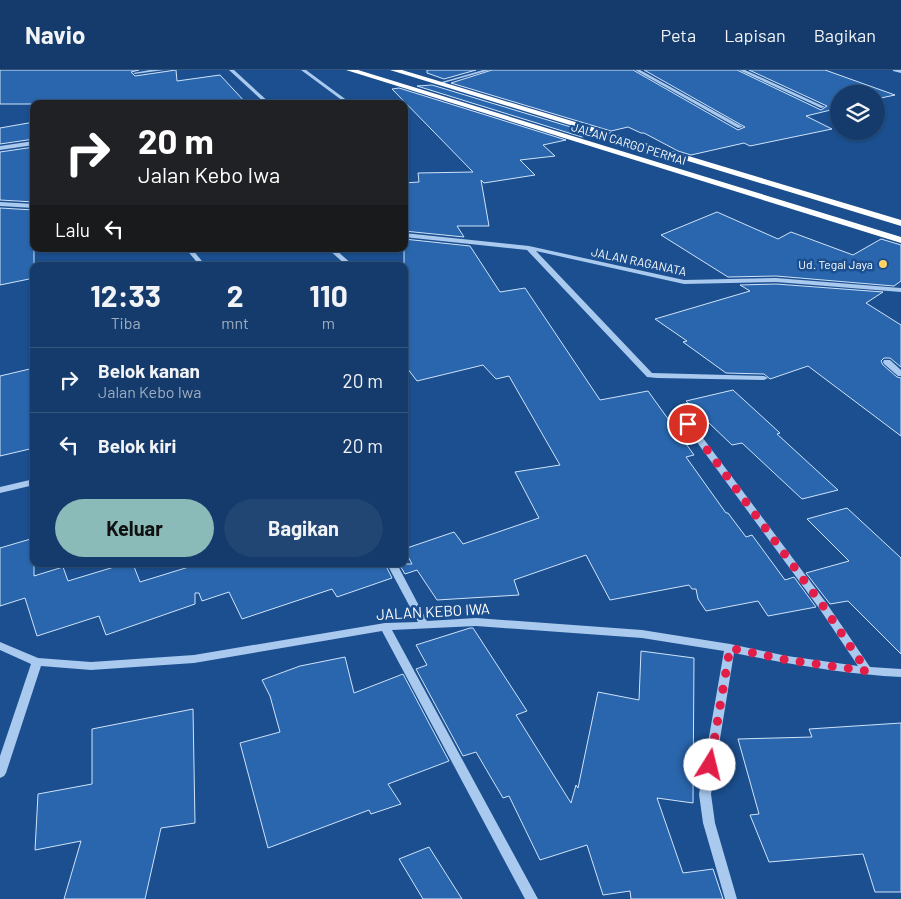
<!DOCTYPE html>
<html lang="id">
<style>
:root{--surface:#143b6b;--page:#214673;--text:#f1f3f6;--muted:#9dadc1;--line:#33557e;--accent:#8bbbb9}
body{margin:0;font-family:Barlow,sans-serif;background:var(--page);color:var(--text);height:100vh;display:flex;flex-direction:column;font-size:19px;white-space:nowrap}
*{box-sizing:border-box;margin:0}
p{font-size:16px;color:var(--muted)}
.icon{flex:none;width:28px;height:28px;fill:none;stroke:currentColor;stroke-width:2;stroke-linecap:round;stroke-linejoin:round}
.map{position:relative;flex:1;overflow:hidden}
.sheet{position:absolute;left:30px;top:192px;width:378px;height:305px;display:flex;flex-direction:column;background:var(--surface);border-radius:10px;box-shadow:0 1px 4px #0004,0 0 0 1px var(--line)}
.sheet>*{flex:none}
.banner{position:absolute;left:30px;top:30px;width:378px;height:152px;border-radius:10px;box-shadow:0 1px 4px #0004,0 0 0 1px var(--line);background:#202124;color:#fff;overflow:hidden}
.fabs{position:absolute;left:830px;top:15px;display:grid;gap:10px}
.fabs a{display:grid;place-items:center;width:55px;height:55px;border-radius:50%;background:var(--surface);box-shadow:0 1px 4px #0004,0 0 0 1px var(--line);font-size:25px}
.pin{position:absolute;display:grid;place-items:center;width:42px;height:42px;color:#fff;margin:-21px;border:2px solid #fff;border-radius:50%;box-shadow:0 1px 5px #0007}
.me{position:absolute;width:55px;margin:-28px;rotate:9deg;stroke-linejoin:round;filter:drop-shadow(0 0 4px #0008)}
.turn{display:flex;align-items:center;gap:18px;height:105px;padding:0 25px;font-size:22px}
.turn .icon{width:65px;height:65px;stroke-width:2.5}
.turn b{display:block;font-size:35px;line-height:42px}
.then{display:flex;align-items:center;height:48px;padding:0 25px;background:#0003;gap:10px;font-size:19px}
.eta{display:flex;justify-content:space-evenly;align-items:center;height:85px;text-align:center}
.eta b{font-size:30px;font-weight:700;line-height:35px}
.button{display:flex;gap:10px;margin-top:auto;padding:10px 25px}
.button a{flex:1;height:58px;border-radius:30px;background:var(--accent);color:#111;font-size:20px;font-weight:700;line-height:58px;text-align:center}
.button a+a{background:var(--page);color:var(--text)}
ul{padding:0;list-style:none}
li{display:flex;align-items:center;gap:15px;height:65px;padding:0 25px;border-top:1px solid var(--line)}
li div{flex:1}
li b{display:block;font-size:19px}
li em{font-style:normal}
header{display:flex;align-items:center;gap:30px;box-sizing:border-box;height:70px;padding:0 25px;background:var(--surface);border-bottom:1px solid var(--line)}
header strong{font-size:24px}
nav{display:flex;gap:28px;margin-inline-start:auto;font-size:18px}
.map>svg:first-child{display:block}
.building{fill:#2a66ad;stroke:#cfe3fa}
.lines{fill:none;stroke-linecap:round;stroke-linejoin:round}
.minor{fill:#a9c9ee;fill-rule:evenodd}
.highway{fill:#fff;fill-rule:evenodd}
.route{stroke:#e11d48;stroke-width:9;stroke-dasharray:0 16.2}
.poi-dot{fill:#ffd166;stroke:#1b4f8f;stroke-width:2}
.labels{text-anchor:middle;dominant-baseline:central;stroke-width:5;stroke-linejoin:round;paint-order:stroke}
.far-street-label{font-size:12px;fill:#fff;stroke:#1b4f8f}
.far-poi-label{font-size:12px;fill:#fff;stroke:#1b4f8f;text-anchor:end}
.street-label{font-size:15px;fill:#fff;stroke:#1b4f8f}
</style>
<header>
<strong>Navio</strong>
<nav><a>Peta</a><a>Lapisan</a><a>Bagikan</a></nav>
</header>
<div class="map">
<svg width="901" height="829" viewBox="0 0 901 829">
<rect width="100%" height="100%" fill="#1b4f8f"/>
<g class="building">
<path d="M0,0H139L131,2L135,6L176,0L177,11L220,5L247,34H0Z"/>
<path d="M427,0H476L444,9L427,3Z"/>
<path d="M492,0H633L738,60L745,57L644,0H737L821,40L827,36L749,0H825L895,25L876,29V24H839V38L806,46L832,59L750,76L744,73L691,85L678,81L644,63H641L628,57L611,61L451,13Z"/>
<path d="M432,15L594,64L582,67L417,16Z"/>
<path d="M399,18L566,70L543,75L555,86L520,90L535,105L484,113L481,110L489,156H457L464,167L404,161V113L419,112L418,103L473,102L392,19Z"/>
<path d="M34,52V69L0,74V58Z"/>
<path d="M34,77V132L0,130V82Z"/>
<path d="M0,138L34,140V208L0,215Z"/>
<path d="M717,142L778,169L791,162L853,185L881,169L901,175V211L894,216L776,206L728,207L661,165Z"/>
<path d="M404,169L470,176L500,222L525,218L600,330L648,321L694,385L686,387L726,443H728L746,467L752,465L785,510L794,507L816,537L768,546L758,531L706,541L698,529L696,519H692L689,515L610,530L586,485L514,510L519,525L437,530L417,500L405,504L399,494H412L404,479L454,462L463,474L539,448L515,402L560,395L509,306L496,309L483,295L417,311L404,294Z"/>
<path d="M776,214L883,222L866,233L901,255V297L890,288H884L881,291L883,295L897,307L901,308V366L808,296L770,309L764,304L726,303L683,272L687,271L655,249L750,221L740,215Z"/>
<path d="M34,298V378L0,386V306Z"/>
<path d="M733,320L780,363L777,364L838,420L802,429L742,373L732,375L686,331Z"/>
<path d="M847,438L901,488V584L848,531L830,534L806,503L849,491L807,449Z"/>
<path d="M34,468V506L63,497L68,511L124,494H133L140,512L192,496L191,494H385L392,508L337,527L332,519L242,549L229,522L202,531L199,523H195V534L106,565L99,546L37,566L25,528L0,536V478Z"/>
<path d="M470,558H473L527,641L516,645L571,733L576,715L578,718L598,622L639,630L641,581L694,588L693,733L657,728L683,803L713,799L723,829H631L630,821L603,825L587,775L540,790L509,726L503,728L476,682L463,686L416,599L427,595L416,575Z"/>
<path d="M345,587L354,623L403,604L449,691L388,714L401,734L371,744L369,740L268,778L240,673L280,662L270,626L262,610L300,596Z"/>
<path d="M193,639L195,753L161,758L145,829H64L81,771L35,780L38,724L92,714V659Z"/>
<path d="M901,653V822H875L863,784L769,792L750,745L759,744L738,669L812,667L809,659Z"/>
<path d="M429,777L462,829H423L399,789Z"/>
</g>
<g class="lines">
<g class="minor">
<path d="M150,0H164L135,4L133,3Z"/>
<path d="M229,0H234L271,34H266Z"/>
<path d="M301,0H306L352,34H347Z"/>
<path d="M483,0H490L440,14L438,13Z"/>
<path d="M635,0H640L743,57L738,58Z"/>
<path d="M739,0H745L825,37L821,38Z"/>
<path d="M893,0H901V3L893,1Z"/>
<path d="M34,71V75L0,80V76Z"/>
<path d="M0,132L34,134V138L0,136Z"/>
<path d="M404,163L529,176L684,210L776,208L901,218V222L776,212L684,214L536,181L652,303L764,306L768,308L764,310L657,308L647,307L527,180L404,167Z"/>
<path d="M186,179H192L206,196H200Z"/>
<path d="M328,179H335L354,196H347Z"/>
<path d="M884,290H890L901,300V306H898L884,294L883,292Z"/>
<path d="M685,352H691L827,534L870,597L901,599V607C845,604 790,594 734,583L711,724L715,753L737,829H725L703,753L699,724L724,581L642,568L476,556L392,560L538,829H525L382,561L194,593L91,600L41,596L6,703L4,706L0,708V686L31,594L0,580V572L38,588L91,592L194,585L385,553L418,552L387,494H397L427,551L476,548L642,560L730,574L787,586L858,596L819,538L685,356L684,354Z"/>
<path d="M34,409V415L0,423V417Z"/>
</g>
<g class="highway">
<path d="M346,0H358L901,167V173Z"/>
<path d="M390,0H402L901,150V156Z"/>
</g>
</g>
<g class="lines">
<path class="route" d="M688,354L823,536L867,601L787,590L730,578L710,695"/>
</g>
<circle class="poi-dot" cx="883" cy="194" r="5"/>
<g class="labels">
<g class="far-street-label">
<text transform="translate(629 73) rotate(17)">JALAN CARGO PERMAI</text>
<text transform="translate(639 191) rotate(12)">JALAN RAGANATA</text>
</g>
<g class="far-poi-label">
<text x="873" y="194">Ud. Tegal Jaya</text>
</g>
<g class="street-label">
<text transform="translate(433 541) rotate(-3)">JALAN KEBO IWA</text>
</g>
</g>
</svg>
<div class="fabs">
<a><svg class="icon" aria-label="layers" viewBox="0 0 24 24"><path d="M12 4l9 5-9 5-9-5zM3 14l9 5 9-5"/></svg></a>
</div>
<div class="pin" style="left:688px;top:354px;background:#d93025"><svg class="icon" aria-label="arrive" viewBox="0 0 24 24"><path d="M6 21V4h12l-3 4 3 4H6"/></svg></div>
<svg class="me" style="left:710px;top:695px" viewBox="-20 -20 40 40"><circle r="19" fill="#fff"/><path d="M0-13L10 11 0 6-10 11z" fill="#e11d48"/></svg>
<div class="banner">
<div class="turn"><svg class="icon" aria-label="right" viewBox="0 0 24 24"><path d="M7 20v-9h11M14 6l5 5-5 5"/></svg><div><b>20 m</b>Jalan Kebo Iwa</div></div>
<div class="then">Lalu<svg class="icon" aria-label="left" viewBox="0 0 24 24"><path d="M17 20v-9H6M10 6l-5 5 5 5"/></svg></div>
</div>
<section class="sheet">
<div class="eta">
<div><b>12:33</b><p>Tiba</p></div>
<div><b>2</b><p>mnt</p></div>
<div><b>110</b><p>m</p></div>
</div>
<ul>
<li><svg class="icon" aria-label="right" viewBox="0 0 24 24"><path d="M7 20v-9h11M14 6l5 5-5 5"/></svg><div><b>Belok kanan</b><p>Jalan Kebo Iwa</p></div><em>20 m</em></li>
<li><svg class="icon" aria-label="left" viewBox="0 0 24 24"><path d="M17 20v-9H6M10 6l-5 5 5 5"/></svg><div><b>Belok kiri</b></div><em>20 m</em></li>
</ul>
<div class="button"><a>Keluar</a><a>Bagikan</a></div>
</section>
</div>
